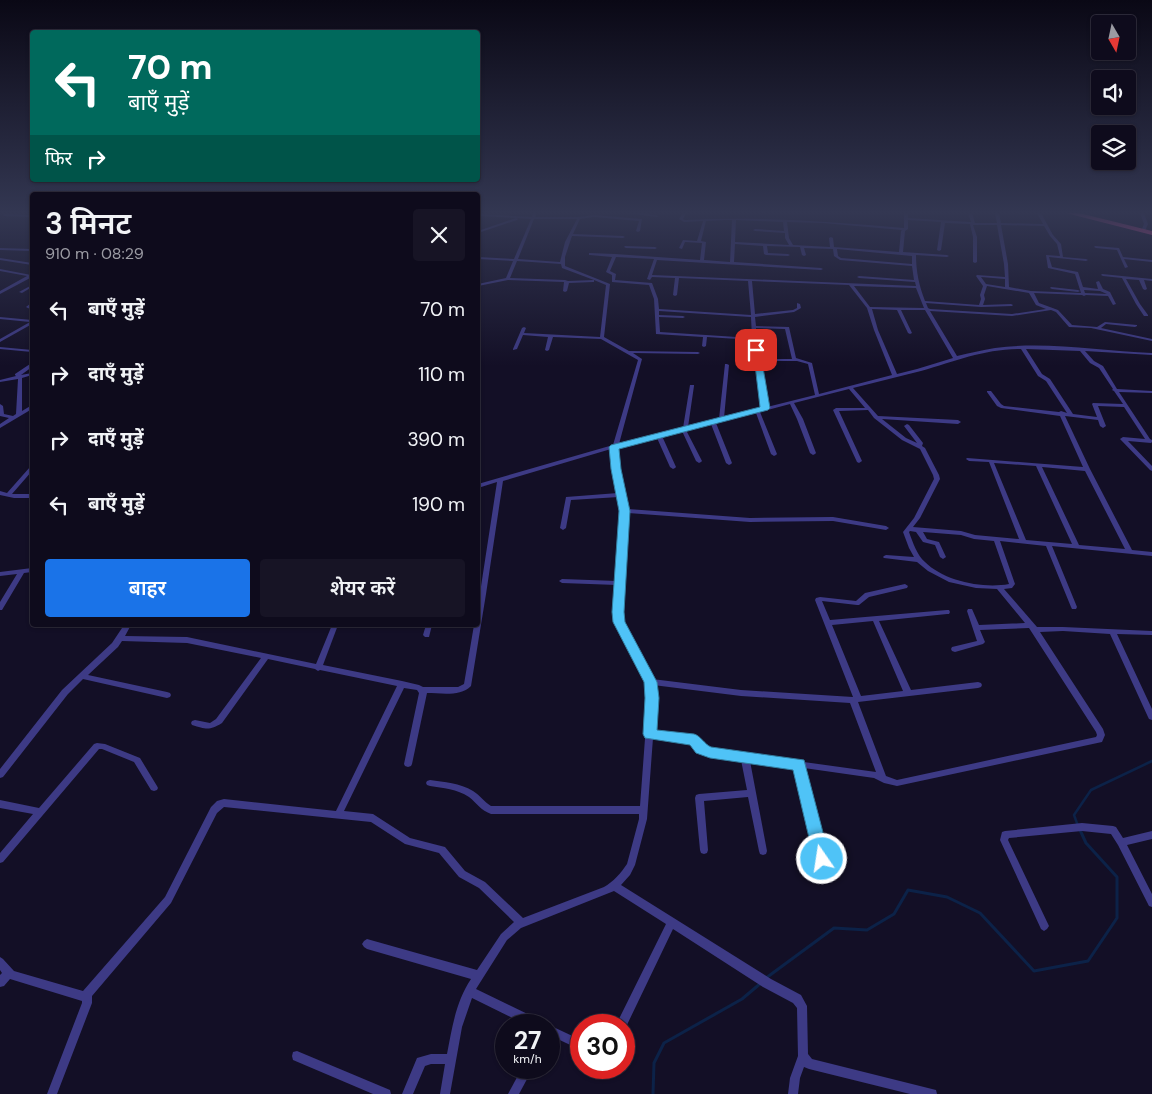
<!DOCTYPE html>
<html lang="hi">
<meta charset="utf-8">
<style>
:root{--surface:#0e0b1c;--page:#171425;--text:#f1f3f6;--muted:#9b9ba3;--line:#2e2b3b;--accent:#1a73e8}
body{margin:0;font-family:"DM Sans","Noto Sans Devanagari",sans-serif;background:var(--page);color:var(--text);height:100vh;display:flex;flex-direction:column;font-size:19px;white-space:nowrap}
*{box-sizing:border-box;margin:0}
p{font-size:16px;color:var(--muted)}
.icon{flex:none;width:28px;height:28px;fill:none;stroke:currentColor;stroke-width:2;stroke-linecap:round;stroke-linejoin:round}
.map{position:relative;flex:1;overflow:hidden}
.details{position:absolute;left:30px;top:192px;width:450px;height:435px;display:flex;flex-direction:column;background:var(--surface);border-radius:5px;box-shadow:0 1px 4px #0004,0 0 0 1px var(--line)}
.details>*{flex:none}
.banner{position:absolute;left:30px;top:30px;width:450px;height:152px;border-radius:5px;box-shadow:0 1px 4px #0004,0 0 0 1px var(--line);background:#00695c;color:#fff;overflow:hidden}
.needle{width:32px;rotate:171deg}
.buttons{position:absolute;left:1091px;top:15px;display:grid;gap:10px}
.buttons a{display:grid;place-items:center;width:45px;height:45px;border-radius:5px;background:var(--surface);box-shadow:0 1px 4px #0004,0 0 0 1px var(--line);font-size:25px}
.speed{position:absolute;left:495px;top:1014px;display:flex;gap:10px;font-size:25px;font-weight:700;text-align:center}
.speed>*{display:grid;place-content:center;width:65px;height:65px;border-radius:50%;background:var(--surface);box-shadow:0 1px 4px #0004,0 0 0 1px var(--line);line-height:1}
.speed small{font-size:12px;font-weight:400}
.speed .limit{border:8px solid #d22;background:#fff;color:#111}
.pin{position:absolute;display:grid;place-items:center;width:42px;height:42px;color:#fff;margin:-21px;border-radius:10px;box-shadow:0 2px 8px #0006}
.me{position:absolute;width:55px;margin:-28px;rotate:347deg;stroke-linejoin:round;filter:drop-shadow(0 0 4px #0008)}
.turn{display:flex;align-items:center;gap:18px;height:105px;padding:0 15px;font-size:22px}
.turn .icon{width:65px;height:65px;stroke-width:2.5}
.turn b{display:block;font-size:35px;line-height:42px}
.then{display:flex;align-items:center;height:48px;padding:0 15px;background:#0003;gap:10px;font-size:19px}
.round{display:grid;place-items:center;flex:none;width:52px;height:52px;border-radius:5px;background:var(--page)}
.summary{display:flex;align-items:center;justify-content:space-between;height:85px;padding:0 15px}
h1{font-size:30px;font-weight:600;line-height:38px}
.button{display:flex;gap:10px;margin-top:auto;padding:10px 15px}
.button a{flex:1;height:58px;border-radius:5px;background:var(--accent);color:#fff;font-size:20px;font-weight:600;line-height:58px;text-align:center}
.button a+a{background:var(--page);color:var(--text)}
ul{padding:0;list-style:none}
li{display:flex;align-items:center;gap:15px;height:65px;padding:0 15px}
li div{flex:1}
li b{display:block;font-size:19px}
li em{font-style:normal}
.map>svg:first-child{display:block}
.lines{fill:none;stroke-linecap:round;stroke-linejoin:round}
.stream-far1{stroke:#0c2248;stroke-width:2.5}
.stream{stroke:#0c2248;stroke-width:3}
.street{fill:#3d3a85;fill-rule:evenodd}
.highway{fill:#ff4fa3;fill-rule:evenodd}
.route{fill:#4fc3f7;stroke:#337fa1}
</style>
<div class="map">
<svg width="1152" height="1094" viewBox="0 0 1152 1094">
<rect width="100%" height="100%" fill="#130f26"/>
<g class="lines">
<path class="stream-far1" d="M1078,826L1074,815L1091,790L1152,761"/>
<g class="stream">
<path d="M766,978L834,928L867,930L894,914L908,890L947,897L980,913L1034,971L1088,961L1117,918V877L1086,843L1080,830"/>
<path d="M653,1094L654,1063L664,1043L742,999L761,983"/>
</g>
<g class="street">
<path d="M533,213H537L535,217H579L594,215L642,219L640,231L638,232L636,231L639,221L594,217L580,219L573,234L623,236L625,237L623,238L572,236L565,257V266L610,284L604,337L629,351L698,352L700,353L698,354L633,353L642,359L619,444L683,428L690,385H694V386L688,427L719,419L725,364H727L729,365L724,418L754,410L755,409L762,408L755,366L753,340L707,337L706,346L704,347L702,346L703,337L656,334L654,299L649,285L612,282V275L606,272L612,257L590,255H589V253L615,254L700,260L702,243L685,242L682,249L679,248L683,240L697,241L703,221L684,222L679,219L683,213H686L683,219L685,220C758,216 831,222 904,228V213H908V218L970,222H971L968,213H972L975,223H997L995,213H999L1001,223L1043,224L1037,213H1041L1053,235L1061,244L1063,257L1086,259L1088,260L1086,261L1049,257L1052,267L1078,272L1083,287L1098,289L1096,282L1099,281L1103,289L1110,292L1116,304L1113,305L1108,296L1086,295L1084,296L1082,295L1034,293L1039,303L1058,310L1072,325L1097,327L1105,322L1137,325V326L1135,327L1106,324L1101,328L1152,339V341L1091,328L1069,327L1056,312L1051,310L1012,316L930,311L957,356C970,353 982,350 995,348C1046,341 1101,351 1152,353V355L1085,351L1094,361L1103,366L1117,389L1152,391V393L1119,392L1150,439L1152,440V442L1151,443L1128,441L1152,466V471L1150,470L1120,439L1123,437L1145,439L1124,407L1098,406L1106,426L1103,428L1100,426L1098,420L1065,416L1090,469L1132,550L1152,552V556L1052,546L1077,607L1076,609H1072L1071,607L1046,546L1000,541L1015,584L1012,588L1004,589L1037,627H1063L1152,631V635L1117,634L1152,709V720L1149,719L1148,717L1110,634L1063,631L1040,632L1103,729L1105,735L1102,742L897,786L884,783L874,778L804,768L826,859L825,862L822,863L819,862L818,859L795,767L750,761L767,851L766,854L763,855L760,854L759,851L748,797L704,801L708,850L707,853L704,854L701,853L700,850L695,798L696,795L699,794L747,790L741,760L707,754L699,751L692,743L653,738L647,819L635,865L630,875L621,885L771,979L801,995L807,1006L808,1054L812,1059L936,1090L937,1094H910L809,1069L804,1067L800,1078L798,1094H788L790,1078L798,1056L797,1008L793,1003L763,987L673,929L625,1029H624V1025H616L666,924L614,891L521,928L507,940L476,989L542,1021L543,1025H527L472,998L462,1027L450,1094H440L445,1064H431L425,1066L413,1094H402L417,1058L431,1054H447C452,1028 456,1001 471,979L367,949L364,947L362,944L364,941L367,939L477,970L501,934L514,922L479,888L459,877L439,853L405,844L371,822L224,807L217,813L171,903L92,996V1003L57,1094H47L82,1003V1001L10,979L4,986L0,987V975L2,973L0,970V957L3,959L14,971L83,991L165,897L211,807L217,801L224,799L336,811L397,686L320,670L318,671L315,669L268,659L222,723C209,731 206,729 192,725L191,723L192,721L195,720L210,723L216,719L261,658L187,643L122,641L118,647L88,675L167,692L170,693L171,695L170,697L167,698L83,679L68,694L3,777L0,778V769L62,690L112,643L124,625H131L125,636L187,637L316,664L332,625H338L323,665L402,681L419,685L423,687H458L464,684L474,625H478V606L497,482L478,488V484L613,445L638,360L601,339L553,337L549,350L547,351L545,350L548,337L523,335L517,349L513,350V349L522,328L524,327L526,328L524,333L600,337L606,285L594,280V282H593L569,283L567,291L565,292L563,291L564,282L508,280L478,286V284L506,278L513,261L478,259V257L514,259L531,219L516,218L518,219L517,220L478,233V231L516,218L481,216L478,219V216L479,214L532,217ZM534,219H577L565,242L560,262L518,259ZM725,220H732L730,262L704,260L706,242L701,241L706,221ZM736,220L783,222L784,231L755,229L753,230L755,231L785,233V238L789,245L735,242ZM908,220L941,222L937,250L939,251L941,250L945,223L970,224L973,237V262L975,263L977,262V237L973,225H997L1004,264L1005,277L977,275L976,276L983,286L980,295L981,299L979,305L925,301C919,286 916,271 916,255L947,257L949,256L947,255L903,252L905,231L908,229ZM787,222L823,223L902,230L901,231L899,252L834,247L833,238L831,237L829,238L830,247L793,245L789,238ZM1001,225L1044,226L1050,236L1057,244L1060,256L1046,255L1048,268L1075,274L1081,293L1031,291L1009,287L1008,264ZM735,244L763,246L764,254L766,255L788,256L790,255L788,254L768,253L767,246L800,247L802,255L804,256L806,255L804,248L833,249L834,256L840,260L912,266L914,280L859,276L857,277L859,278L915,282L916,286L652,275L657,260L821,270L823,269L821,268L734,262ZM837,249L912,256V264L841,258L838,256ZM616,257L654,259L647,279L650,280L652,277L675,278L673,295L675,296L677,295L679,278L748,281L751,315L659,309L658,299L652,283L615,280L616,274L610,271ZM517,261L561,264L562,268L594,280L568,281L565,280L510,278ZM981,277L1005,279V287L986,284ZM752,281L849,285L867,308L874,330L892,375L819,394L812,363L796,358L789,327L756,326L755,317L794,312L801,308L800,304L797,303V308L793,310L755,314ZM854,286L916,288L924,308L870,307ZM987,286L1029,293L1036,305L1046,309L1012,314L930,309L928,308L926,303L981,307L1012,306L1013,305L1011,304L983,305L985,299L984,295ZM1084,290L1100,291L1107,294L1085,293ZM872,309L897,310L908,333L910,334L912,333L901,310H925L953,358L917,369L897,374L878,330ZM659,311L751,317L752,338L660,332L659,317L683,318L685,317L683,316L659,315ZM756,328L785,329L792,359H759ZM1021,349L1038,376L1046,381L1067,413L1061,411L1059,412L1004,406L1001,404L991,391H987V392L997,406L1001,408L1060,416L1083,467L967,458L966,459L969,461L989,462L1019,539L975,535L961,531L913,527L920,518L940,479L939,475L925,448L922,446L923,443L909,425L907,424L904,426L917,443L906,438L882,419L958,424L961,422L958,420L878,416L853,388C876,382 898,377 921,371C956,361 984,349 1021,349ZM1026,349L1080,351L1090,363L1099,368L1113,389L1112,390L1114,391L1123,404L1093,403L1092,404L1097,417L1073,414L1050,379L1042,374ZM759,361H797L808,364L815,395L767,407ZM849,389L865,408H836L833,410L857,462L859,463L862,461L839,411L868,410L874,418L902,440L920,449L933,475L934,479L914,518L903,532L909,548L914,557L886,555L884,556L883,557L884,558L917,562L928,571L949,582L976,588L997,589L1025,623L979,625L972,609H968L967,611L977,641L952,647L951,649L952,651L955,652L983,644L985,642L980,630L1029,628L1096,732L1097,735L1096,737L897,780L886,776L858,702L978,688L981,687L982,685L981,683L978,682L911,690L879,621L947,614H949L950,612L949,610H947L830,620L822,601L857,605H859L869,597L907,588L908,586L905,584L865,593L856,601L820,597L816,598L815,600L853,697L741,690L652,679L643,658L622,621L621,612L628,513L750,522L833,521L886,530L889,528L886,526L833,517L750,518L628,509L619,469L617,448L657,438L670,467L673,469L675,468L676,467L662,436L682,431L696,461L699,463L701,462L702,461L686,430L711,424L726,463L729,465L731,464L732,463L716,423L756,413L771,454L774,456L776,455L777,454L760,412L790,404L797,419L810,453L813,455L815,454L816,453L803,419L794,403ZM611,449L613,469L618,493L566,497L560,528L563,530L566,528L571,500L619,497L622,511L617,581L562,579L559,581L562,583L617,585L615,612L616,621L640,668L647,687L648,698L640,806H491C484,802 480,795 473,791C460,783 444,782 430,780L427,781L426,783L427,785L430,786C443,788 457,789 469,797C477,803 480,810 491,814H639V819L627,864C621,873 613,882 604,887L523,918L485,882L465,871L445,847L410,838L373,814L344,811L404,688L417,690L419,693L404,764L405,766L408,767L411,766L412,764L427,693C441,693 460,697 471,686L486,594L503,481ZM994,463L1036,466L1072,544L1026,540ZM1042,467L1085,471L1125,549L1079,545ZM910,531L916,532L923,542L935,545L940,557L943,559L946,557L939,542L927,539L923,532L961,535L974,539L994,541L1009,584C983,589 944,581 925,562C917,555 913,543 909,532ZM873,621L903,691L861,696L832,625ZM653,685L741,696L850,703L876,772L710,749L705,747L697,738L694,737L653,731L656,698Z"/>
<path d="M628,213H642L659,216L657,217Z"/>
<path d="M1140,213H1144L1148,224L1145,231L1143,232L1141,231L1144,224Z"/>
<path d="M5,214L32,215V217L4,216L3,215Z"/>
<path d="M625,246L655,247L657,248L655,249L626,248L624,247Z"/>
<path d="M1095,246L1119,248L1123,257L1152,260V262L1124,259L1128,267L1125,268L1117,250L1096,248L1094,247Z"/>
<path d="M0,248L32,249V251L0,250Z"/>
<path d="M0,258L32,263V265L0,260Z"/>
<path d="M0,269L31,275H32V277L0,294V291L27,276L0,271Z"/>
<path d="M1102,274L1152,279V281L1144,280L1147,289L1145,290L1143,289L1139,280L1126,279L1140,304L1148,315V316H1144L1136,304L1122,278L1103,276L1101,275Z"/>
<path d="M32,285V287L22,293L19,292Z"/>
<path d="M1051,287L1078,290L1080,291L1078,292L1052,289L1050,288Z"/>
<path d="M31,303H32V306L31,307L32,308V310L26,307Z"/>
<path d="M0,317L32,320V324L0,342V339L30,322L0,319Z"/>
<path d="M0,347L32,350V352L0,349Z"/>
<path d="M30,364H32V367L21,375L32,373V375L22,378V411L32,405V409L0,428V424L9,418L0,416V404L3,406L4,414L13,416L16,414L18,379L0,382V380L16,376L15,375V374Z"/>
<path d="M32,466V471L12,494H32V498H14L0,495V491L7,493L30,467Z"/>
<path d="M32,568V572L24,573L2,610H0V602L17,574L0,576V572Z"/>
<path d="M426,625H432L429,637H425L423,635Z"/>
<path d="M97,743L105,744L140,758L157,786L158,788L157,790L154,791L151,790L134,762L102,749H99L3,862L0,863V853L33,814L0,808V800L39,808L94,744Z"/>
<path d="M1082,823L1113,826L1116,827L1123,838L1152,831V839L1127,845L1152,894V907L1149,906L1118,845L1111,834L1082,831L1009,838L1008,840L1049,926L1047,929L1044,931L1041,929L1000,840L1002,832L1005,831Z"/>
<path d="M549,1025L581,1040V1050L549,1035Z"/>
<path d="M297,1051L390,1090L391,1094H373L293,1060L292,1056L293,1052Z"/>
<path d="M522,1068H533L519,1094H508Z"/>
</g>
<path class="highway" d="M1066,213H1079L1152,231V235Z"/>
</g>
<linearGradient id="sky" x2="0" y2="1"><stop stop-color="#0a0815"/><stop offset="0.58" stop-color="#333752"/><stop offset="1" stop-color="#333752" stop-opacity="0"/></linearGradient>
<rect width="1152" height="366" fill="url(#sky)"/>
<path class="route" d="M753,348L760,350L770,408L768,410L619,449L621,469L630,511L624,612L625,622L657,682L659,698L657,730L694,734C701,736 704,744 711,747L804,760L830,859L828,864L822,866L816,864L814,859L793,770L710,758L696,753L690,745L645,738L643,734L645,698L644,682L613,622L612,612L619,511L611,469L609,447L611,445L760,407Z"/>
</svg>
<div class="buttons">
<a><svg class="needle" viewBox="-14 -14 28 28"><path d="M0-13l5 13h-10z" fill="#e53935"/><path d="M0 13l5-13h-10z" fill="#9b9ba3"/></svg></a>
<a><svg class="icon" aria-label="sound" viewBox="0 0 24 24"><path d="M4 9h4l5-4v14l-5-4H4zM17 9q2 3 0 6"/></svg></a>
<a><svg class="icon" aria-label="layers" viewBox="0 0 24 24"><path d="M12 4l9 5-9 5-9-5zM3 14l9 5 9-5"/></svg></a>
</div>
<div class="speed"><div>27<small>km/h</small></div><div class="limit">30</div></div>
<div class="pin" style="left:756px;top:350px;background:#d93025"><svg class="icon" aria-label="arrive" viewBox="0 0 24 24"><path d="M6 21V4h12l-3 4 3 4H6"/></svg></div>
<svg class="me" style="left:822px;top:859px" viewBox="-20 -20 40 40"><circle r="17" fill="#4fc3f7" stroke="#fff" stroke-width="3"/><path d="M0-11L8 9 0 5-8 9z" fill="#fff"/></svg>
<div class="banner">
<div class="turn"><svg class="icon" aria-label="left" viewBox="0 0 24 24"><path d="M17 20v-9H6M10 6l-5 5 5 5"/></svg><div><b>70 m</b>बाएँ मुड़ें</div></div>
<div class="then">फिर<svg class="icon" aria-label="right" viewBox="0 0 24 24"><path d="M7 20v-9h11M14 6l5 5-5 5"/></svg></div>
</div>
<section class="details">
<div class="summary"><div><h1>3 मिनट</h1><p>910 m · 08:29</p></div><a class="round"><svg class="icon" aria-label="close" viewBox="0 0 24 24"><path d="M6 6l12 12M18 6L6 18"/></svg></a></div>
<ul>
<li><svg class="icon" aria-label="left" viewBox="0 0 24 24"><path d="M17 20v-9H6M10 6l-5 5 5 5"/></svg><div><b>बाएँ मुड़ें</b></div><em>70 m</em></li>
<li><svg class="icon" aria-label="right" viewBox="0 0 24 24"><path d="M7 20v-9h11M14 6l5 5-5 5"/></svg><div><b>दाएँ मुड़ें</b></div><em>110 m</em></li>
<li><svg class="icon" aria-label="right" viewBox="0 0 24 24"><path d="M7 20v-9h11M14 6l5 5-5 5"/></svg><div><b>दाएँ मुड़ें</b></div><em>390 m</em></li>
<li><svg class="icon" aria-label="left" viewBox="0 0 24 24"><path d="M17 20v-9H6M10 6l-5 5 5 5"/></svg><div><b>बाएँ मुड़ें</b></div><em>190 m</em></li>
</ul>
<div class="button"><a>बाहर</a><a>शेयर करें</a></div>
</section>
</div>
